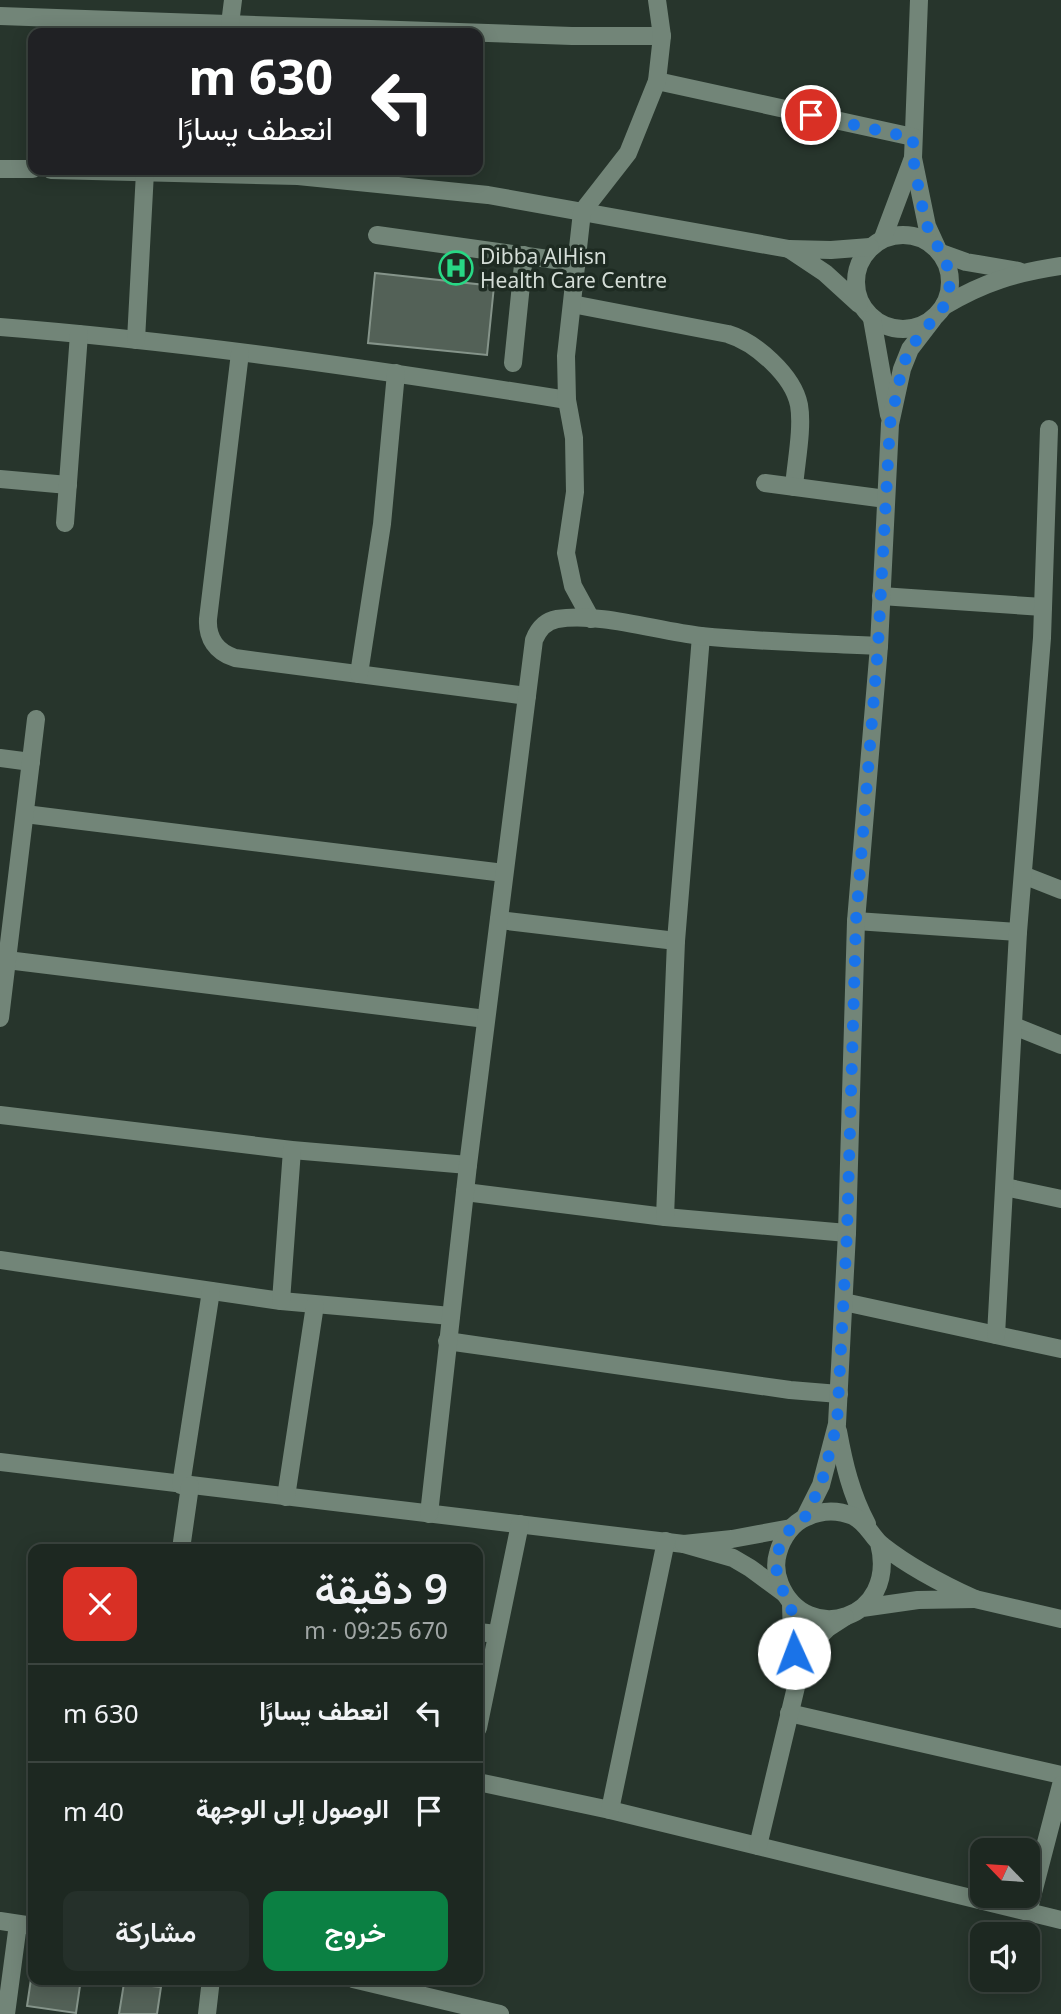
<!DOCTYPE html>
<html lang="ar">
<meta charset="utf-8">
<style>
:root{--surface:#1d2821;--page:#25302a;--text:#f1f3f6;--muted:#a0a6a5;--line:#3b443f;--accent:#0b8043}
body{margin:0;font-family:"Noto Sans",Vazirmatn,sans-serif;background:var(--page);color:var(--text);direction:rtl;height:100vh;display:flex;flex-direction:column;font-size:26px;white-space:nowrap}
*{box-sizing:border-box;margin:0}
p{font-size:23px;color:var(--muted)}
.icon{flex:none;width:38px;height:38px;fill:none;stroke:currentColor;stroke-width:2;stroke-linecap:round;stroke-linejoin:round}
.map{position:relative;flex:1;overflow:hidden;direction:ltr}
.panel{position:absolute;left:28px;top:1544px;width:455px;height:441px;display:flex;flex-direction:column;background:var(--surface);border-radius:14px;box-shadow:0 4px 18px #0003,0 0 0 2px var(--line);direction:rtl}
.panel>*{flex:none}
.guide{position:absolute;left:28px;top:28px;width:455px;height:147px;border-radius:14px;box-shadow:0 4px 18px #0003,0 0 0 2px var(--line);direction:rtl;background:#202124;color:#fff;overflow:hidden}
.needle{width:46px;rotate:295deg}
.buttons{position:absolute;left:970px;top:1838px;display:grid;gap:14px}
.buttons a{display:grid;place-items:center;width:70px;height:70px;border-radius:14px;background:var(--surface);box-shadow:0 4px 18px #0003,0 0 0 2px var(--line);font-size:35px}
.pin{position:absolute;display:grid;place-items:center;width:60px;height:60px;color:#fff;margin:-30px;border:4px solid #fff;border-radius:50%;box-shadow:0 2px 7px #0007}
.me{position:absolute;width:77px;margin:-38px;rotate:358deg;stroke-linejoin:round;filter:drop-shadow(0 0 5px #0008)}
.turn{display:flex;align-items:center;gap:24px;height:147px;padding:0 35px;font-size:32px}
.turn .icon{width:91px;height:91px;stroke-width:2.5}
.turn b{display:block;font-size:49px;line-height:60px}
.round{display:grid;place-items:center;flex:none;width:74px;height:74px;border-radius:14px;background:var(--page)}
.headline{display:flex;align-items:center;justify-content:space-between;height:119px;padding:0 35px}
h1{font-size:42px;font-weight:600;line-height:52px}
.button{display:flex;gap:14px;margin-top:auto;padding:14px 35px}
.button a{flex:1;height:80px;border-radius:14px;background:var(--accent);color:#fff;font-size:28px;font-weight:600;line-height:80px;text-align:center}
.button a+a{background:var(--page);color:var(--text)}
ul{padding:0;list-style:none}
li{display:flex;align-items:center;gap:21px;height:98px;padding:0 35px;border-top:2px solid var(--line)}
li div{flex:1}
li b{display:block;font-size:26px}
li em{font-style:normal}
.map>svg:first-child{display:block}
.building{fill:#536157;stroke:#85948a;stroke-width:2}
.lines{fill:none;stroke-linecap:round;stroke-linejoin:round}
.minor{stroke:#728578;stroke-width:18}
.route{stroke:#1a73e8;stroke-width:12;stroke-dasharray:0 21.6}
.labels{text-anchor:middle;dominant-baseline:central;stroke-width:7;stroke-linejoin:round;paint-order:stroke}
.poi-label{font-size:21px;fill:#d4ddd7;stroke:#1e2b22;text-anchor:start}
</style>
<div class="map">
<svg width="1061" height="2014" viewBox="0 0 1061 2014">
<rect width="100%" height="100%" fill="#27352c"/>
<g class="building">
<path d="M375,273L494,286L487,355L368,343Z"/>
<path d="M31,1979H81L76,2013L27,2006Z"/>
<path d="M124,1983L161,1987L157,2014H119Z"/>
</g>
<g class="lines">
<g class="minor">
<path d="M919,0L913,158L927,226L938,250"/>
<path d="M0,16L572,36H662"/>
<path d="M230,24L233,0"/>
<path d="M657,81L913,137"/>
<path d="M0,169H33"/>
<path d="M51,170L298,176L488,195L789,249"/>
<circle cx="903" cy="282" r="47"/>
<path d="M377,235L577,263"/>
<path d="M883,238L913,158"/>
<path d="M941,253L966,262L1019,271"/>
<path d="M572,304L728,334C755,342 793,375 799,405C803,428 796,462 794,487"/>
<path d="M859,304L825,273L789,249L831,250L870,247"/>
<path d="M944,306C984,282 1015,273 1061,266"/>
<path d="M872,319L889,415"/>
<path d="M0,327C190,342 379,370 567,400"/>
<path d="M136,340L145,172"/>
<path d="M240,353L208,619C207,638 216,652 235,658L527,696"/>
<path d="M513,363L524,255"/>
<path d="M0,479L68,485"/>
<path d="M765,483L886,499"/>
<path d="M65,523L79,334"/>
<path d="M881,596L1043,607"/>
<path d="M591,619L573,586L566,553L575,492L574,438L567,400L566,356L582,212L628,153L657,81L662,36L657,0"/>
<path d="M359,674L382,524L396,373"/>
<path d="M0,758L31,762"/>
<path d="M25,814L504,873"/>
<path d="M1023,875L1061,890"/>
<path d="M499,920L676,941"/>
<path d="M856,921L1018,932"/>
<path d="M7,960L486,1019"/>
<path d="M0,1018L36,719"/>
<path d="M1014,1026L1061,1045"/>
<path d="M0,1115L292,1150L468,1165"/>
<path d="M1005,1187L1061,1199"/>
<path d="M465,1192L665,1217L847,1233"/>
<path d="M665,1217L676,941L701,636"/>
<path d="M0,1260L281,1301L451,1316"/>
<path d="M281,1301L292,1150"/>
<path d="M844,1302L1061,1349"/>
<path d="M996,1335L1018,932L1042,638L1049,429"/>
<path d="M447,1341L790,1390L839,1394"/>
<path d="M838,1431C844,1464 851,1494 867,1524"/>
<path d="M0,1462L684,1544"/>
<path d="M181,1485L211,1291"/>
<path d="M286,1497L315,1305"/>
<path d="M429,1514L468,1165L534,640C538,630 545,621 557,619C599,612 657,631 701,636C760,642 820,643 879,646"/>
<path d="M805,1517L821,1485L837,1424L847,1233L856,921L879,646L890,424L902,369L910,349L933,319"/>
<path d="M181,1549L190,1486"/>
<path d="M784,1593L750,1568L733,1558L684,1544L732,1539L791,1528"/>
<path d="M975,1599L1061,1619"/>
<path d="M791,1603L793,1676"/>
<path d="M862,1608L918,1600L975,1599C942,1584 911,1568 883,1546C871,1537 868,1523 853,1516C838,1510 822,1510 807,1517C792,1523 782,1538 778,1553C775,1563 776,1574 780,1584C806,1647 899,1620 879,1543"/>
<path d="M478,1632L497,1634"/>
<path d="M789,1713L1061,1775"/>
<path d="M478,1728L520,1524"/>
<path d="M478,1782L610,1810L1061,1920"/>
<path d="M610,1810L666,1541"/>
<path d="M758,1846L801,1666L817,1639L828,1628L845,1617"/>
<path d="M1028,1912L1061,1785"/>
<path d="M0,1921L33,1926"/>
<path d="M353,1979L500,2014"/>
<path d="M6,2014L18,1924"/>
<path d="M207,2014L211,1979"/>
</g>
</g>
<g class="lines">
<path class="route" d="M794,1653L791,1603L784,1593L777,1577L776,1559L781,1542L791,1528L805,1517L821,1485L837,1424L847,1233L856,920L878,646L890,424L902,369L909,349L944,306L949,292L950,277L946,262L927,226L921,201L913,158V138L811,115"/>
</g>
<defs>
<symbol id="hospital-ring" viewBox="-11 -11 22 22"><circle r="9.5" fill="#1e2b22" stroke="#28d885" stroke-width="1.5"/><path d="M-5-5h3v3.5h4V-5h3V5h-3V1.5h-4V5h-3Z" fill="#28d885"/></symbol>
</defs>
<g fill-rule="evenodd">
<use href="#hospital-ring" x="437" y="249" width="38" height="38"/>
</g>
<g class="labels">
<g class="poi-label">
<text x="480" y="256">Dibba AlHisn<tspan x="480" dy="24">Health Care Centre</tspan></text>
</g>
</g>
</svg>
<div class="buttons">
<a><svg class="needle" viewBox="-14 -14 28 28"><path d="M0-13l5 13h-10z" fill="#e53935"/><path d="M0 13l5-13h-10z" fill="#a0a6a5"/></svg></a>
<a><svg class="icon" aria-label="sound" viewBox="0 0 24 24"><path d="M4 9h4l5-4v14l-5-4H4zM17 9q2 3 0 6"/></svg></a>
</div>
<div class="pin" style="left:811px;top:115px;background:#d93025"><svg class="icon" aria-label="arrive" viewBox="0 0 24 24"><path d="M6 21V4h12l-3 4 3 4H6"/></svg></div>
<svg class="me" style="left:794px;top:1653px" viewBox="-20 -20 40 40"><circle r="19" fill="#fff"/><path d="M0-13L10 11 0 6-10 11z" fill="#1a73e8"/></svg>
<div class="guide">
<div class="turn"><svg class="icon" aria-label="left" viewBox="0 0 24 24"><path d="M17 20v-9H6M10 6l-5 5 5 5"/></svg><div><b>630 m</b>انعطف يسارًا</div></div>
</div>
<section class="panel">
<div class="headline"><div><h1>9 دقيقة</h1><p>670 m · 09:25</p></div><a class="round" style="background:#d93025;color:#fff"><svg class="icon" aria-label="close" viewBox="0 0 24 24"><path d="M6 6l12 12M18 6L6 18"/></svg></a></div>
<ul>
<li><svg class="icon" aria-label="left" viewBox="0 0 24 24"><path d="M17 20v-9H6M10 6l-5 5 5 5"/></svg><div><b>انعطف يسارًا</b></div><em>630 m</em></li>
<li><svg class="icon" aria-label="arrive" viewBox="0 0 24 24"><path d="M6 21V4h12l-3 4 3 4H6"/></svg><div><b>الوصول إلى الوجهة</b></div><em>40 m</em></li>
</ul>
<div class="button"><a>خروج</a><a>مشاركة</a></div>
</section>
</div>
